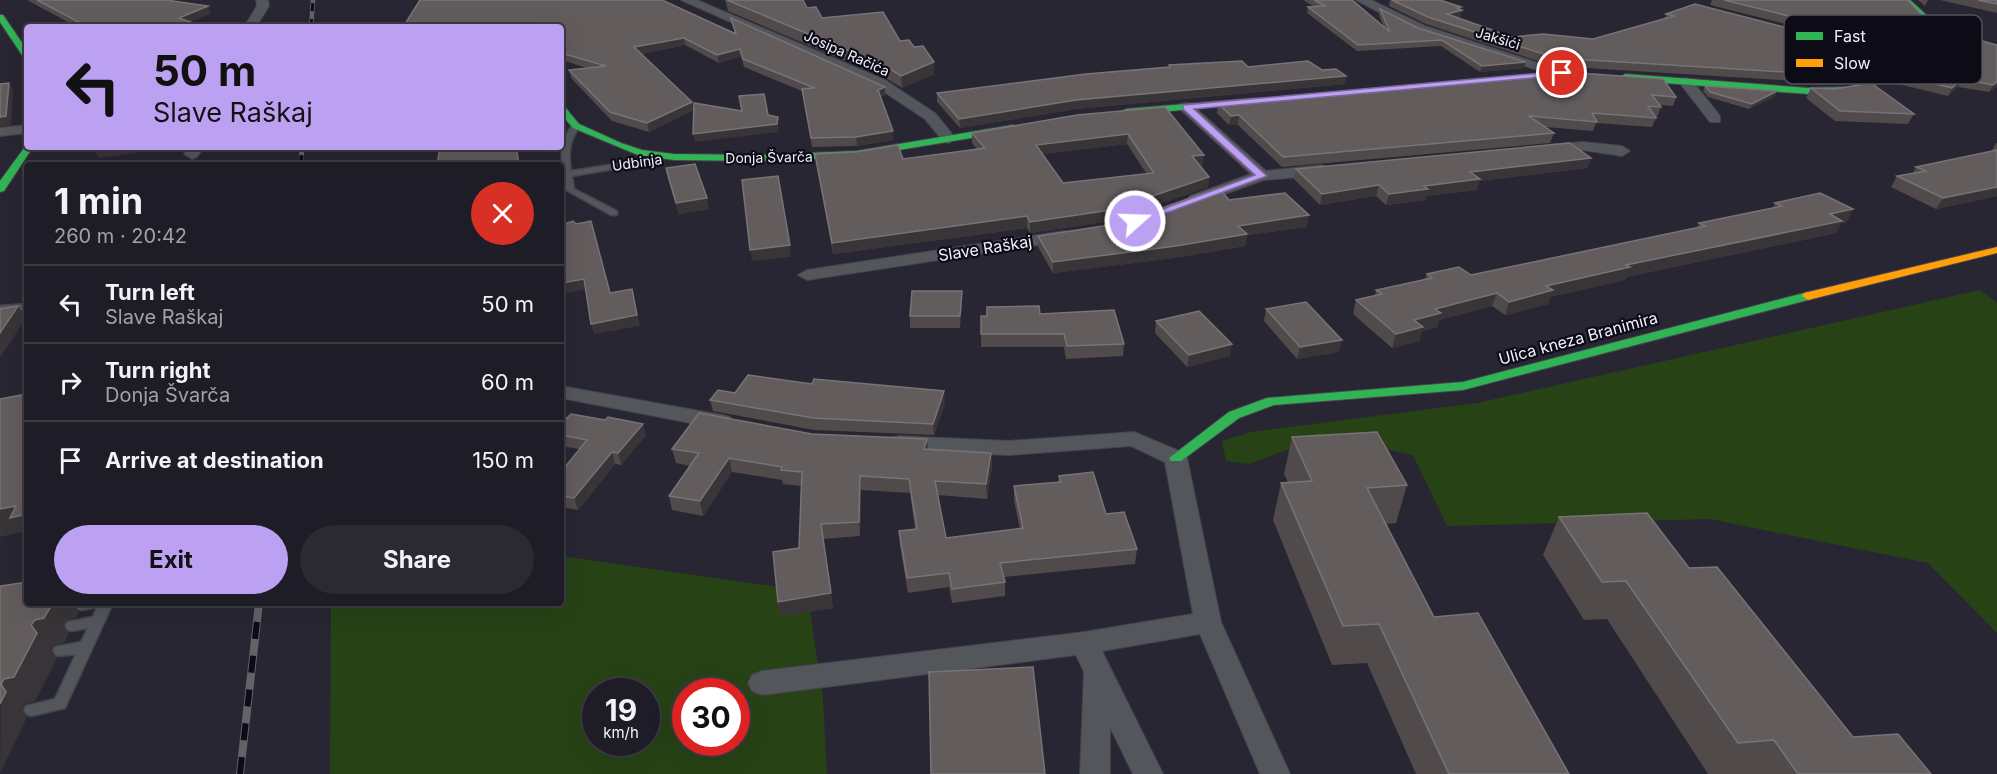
<!DOCTYPE html>
<meta charset="utf-8">
<style>
:root{--surface:#1e1c26;--page:#2b2932;--text:#f1f3f6;--muted:#a1a1a7;--line:#3c3a43;--accent:#bca0f2}
body{margin:0;font-family:Inter,sans-serif;background:var(--page);color:var(--text);height:100vh;display:flex;flex-direction:column;font-size:22px;white-space:nowrap}
*{box-sizing:border-box;margin:0}
p{font-size:20px;color:var(--muted)}
.icon{flex:none;width:33px;height:33px;fill:none;stroke:currentColor;stroke-width:2;stroke-linecap:round;stroke-linejoin:round}
.map{position:relative;flex:1;overflow:hidden}
.drawer{position:absolute;left:24px;top:162px;width:540px;height:444px;display:flex;flex-direction:column;background:var(--surface);border-radius:6px;box-shadow:0 6px 24px #0002,0 0 0 2px var(--line)}
.drawer>*{flex:none}
.top-card{position:absolute;left:24px;top:24px;width:540px;height:126px;border-radius:6px;box-shadow:0 6px 24px #0002,0 0 0 2px var(--line);background:#bca0f2;color:#111;overflow:hidden}
.speed{position:absolute;left:582px;top:678px;display:flex;gap:12px;font-size:30px;font-weight:700;text-align:center}
.speed>*{display:grid;place-content:center;width:78px;height:78px;border-radius:50%;background:var(--surface);box-shadow:0 6px 24px #0002,0 0 0 2px var(--line);line-height:1}
.speed small{font-size:15px;font-weight:400}
.speed .limit{border:9px solid #d22;background:#fff;color:#111}
.pin{position:absolute;display:grid;place-items:center;width:51px;height:51px;color:#fff;margin:-26px;border:3px solid #fff;border-radius:50%;box-shadow:0 2px 6px #0007}
.me{position:absolute;width:66px;margin:-33px;rotate:70deg;stroke-linejoin:round;filter:drop-shadow(0 0 4px #0008)}
.turn{display:flex;align-items:center;gap:21px;height:126px;padding:0 30px;font-size:27px}
.turn .icon{width:78px;height:78px;stroke-width:2.5}
.turn b{display:block;font-size:42px;line-height:51px}
.round{display:grid;place-items:center;flex:none;width:63px;height:63px;border-radius:32px;background:var(--page)}
.overview{display:flex;align-items:center;justify-content:space-between;height:102px;padding:0 30px}
h1{font-size:36px;font-weight:700;line-height:45px}
.cta{display:flex;gap:12px;margin-top:auto;padding:12px 30px}
.cta a{flex:1;height:69px;border-radius:36px;background:var(--accent);color:#111;font-size:24px;font-weight:700;line-height:69px;text-align:center}
.cta a+a{background:var(--page);color:var(--text)}
ul{padding:0;list-style:none}
li{display:flex;align-items:center;gap:18px;height:78px;padding:0 30px;border-top:2px solid var(--line)}
li div{flex:1}
li b{display:block;font-size:22px}
li em{font-style:normal}
.map>svg:first-child{display:block}
.green{fill:#274316;fill-rule:evenodd}
.lines{fill:none;stroke-linecap:round;stroke-linejoin:round}
.lane-casing{stroke:#45434e;stroke-width:3}
.street-casing{stroke:#45434e;stroke-width:2}
.fast-casing{stroke:#45434e;stroke-width:2}
.slow-casing{stroke:#45434e;stroke-width:2}
.lane{fill:#53565b;fill-rule:evenodd}
.street{fill:#53565b;fill-rule:evenodd}
.fast{fill:#30b455;fill-rule:evenodd}
.slow{fill:#ff9f0a;fill-rule:evenodd}
.rail-far2-casing{stroke:#626269;stroke-width:4.5}
.rail-far1-casing{stroke:#626269;stroke-width:5}
.rail-casing{stroke:#626269;stroke-width:8}
.rail-far2{stroke:#0d0c16;stroke-width:3;stroke-dasharray:8;stroke-linecap:butt}
.rail-far1{stroke:#0d0c16;stroke-width:4;stroke-dasharray:10;stroke-linecap:butt}
.rail{stroke:#0d0c16;stroke-width:6;stroke-dasharray:17;stroke-linecap:butt}
.wall{fill:#504a4a;fill-rule:evenodd}
.shaded-wall{fill:#393438}
.building{fill:#625c5d;stroke:#787376;stroke-width:1.5;fill-rule:evenodd}
.route{fill:#bca0f2;stroke:#7a689d;stroke-width:1.5}
.labels{text-anchor:middle;dominant-baseline:central;stroke-width:4.5;stroke-linejoin:round;paint-order:stroke}
.far-street-label{font-size:14px;fill:#f2f0fe;stroke:#0d0c16}
.street-label{font-size:16px;fill:#f2f0fe;stroke:#0d0c16}
.key{fill:#0d0c16;stroke:#52505c;stroke-width:1.5}
.key-label{font-size:16px;fill:#f2f0fe}
</style>
<div class="map">
<svg width="1997" height="774" viewBox="0 0 1997 774">
<rect width="100%" height="100%" fill="#282632"/>
<g class="green">
<path d="M1980,290L1997,303V633L1928,563L1710,519L1447,526L1413,455L1366,445L1295,447L1249,464L1226,461L1222,441L1251,432L1477,403Z"/>
<path d="M561,556L807,591L823,698L827,774H330L331,603H561ZM596,692H646V742H596ZM686,692H736V742H686Z"/>
</g>
<g class="lines">
<defs>
<g id="lane">
<path d="M573,124L580,126C569,141 568,154 571,171L660,157L664,159L660,161L572,176L574,189L617,211V215H611L566,190C562,164 556,147 573,124Z"/>
<path d="M27,304V310L0,312V306Z"/>
<path d="M76,603H99L97,607L82,610L77,609L75,605Z"/>
<path d="M99,603H113L65,708L31,716L26,714L24,710L26,706L55,699L76,654L60,656L55,655L53,651L55,647L81,642L88,628L72,631L67,630L65,626L67,622L93,617Z"/>
</g>
<g id="street">
<path d="M256,0H268L269,6L256,27H244L257,6Z"/>
<path d="M681,0H697L885,80L935,113L956,139L949,143L944,142L925,119L875,86Z"/>
<path d="M1356,0H1371L1425,26L1569,73L1562,77L1557,76L1417,32Z"/>
<path d="M1686,78L1691,79L1720,116V122H1710L1679,82Z"/>
<path d="M1186,103L1191,104L1266,171L1322,165L1330,170L1322,175L1264,180L1202,202H1190L1188,199L1190,196L1251,174L1181,110V104Z"/>
<path d="M27,125V133L0,136V128Z"/>
<path d="M1583,142L1622,146L1630,151L1622,156L1583,150L1547,153L1540,149L1547,145Z"/>
<path d="M189,147H204L197,157L192,159L184,154Z"/>
<path d="M1065,231L1074,236L1071,240L807,280L798,275L807,270Z"/>
<path d="M561,386L722,415L730,417L733,422L730,427L722,429L561,398Z"/>
<path d="M1134,432L1184,453L1187,458L1221,622L1290,774H1260L1200,634L1102,651L1163,774H1133L1110,727V774H1080L1084,672L1076,655L762,695L752,691L748,683L752,675L762,671L1084,632L1193,614L1165,462L1131,446L1009,455L899,450L891,448L888,443L891,438L899,436L1009,441Z"/>
</g>
<g id="fast">
<path d="M1902,0H1910L1935,23L1940,35L1934,48L1886,81L1851,93L1809,94L1625,80L1621,77L1625,74L1809,88L1850,87L1880,77L1928,45L1932,35L1929,26Z"/>
<path d="M0,15H3L27,50V58H24L0,22Z"/>
<path d="M1257,98L1260,99V103L1126,115L1121,112L1126,109Z"/>
<path d="M561,105L564,106L579,124L621,143L642,150L674,154L761,155L857,151L1013,125L1018,128L1013,131L857,157L761,161L674,160L638,155L573,128L561,114Z"/>
<path d="M27,144V147H33L4,191L0,192V181Z"/>
<path d="M1808,292L1814,296L1812,299L1463,390L1274,405L1239,418L1181,461H1171L1169,458L1229,412L1267,398L1463,382Z"/>
</g>
<path id="slow" d="M1997,247V253L1808,300L1802,296L1804,293Z"/>
</defs>
<use href="#lane" class="lane-casing"/>
<use href="#street" class="street-casing"/>
<use href="#fast" class="fast-casing"/>
<use href="#slow" class="slow-casing"/>
<use href="#lane" class="lane"/>
<use href="#street" class="street"/>
<use href="#fast" class="fast"/>
<use href="#slow" class="slow"/>
<defs>
<path id="rail-far2" d="M311,27L313,0"/>
<path id="rail-far1" d="M301,165L302,147"/>
<path id="rail" d="M240,774L259,603"/>
</defs>
<use href="#rail-far2" class="rail-far2-casing"/>
<use href="#rail-far1" class="rail-far1-casing"/>
<use href="#rail" class="rail-casing"/>
<use href="#rail-far2" class="rail-far2"/>
<use href="#rail-far1" class="rail-far1"/>
<use href="#rail" class="rail"/>
</g>
<g class="wall">
<path d="M27,0H166L211,13L191,22L204,27H77Z"/>
<path d="M725,0H803L807,8L822,18L900,41L914,47L934,74L902,88L886,78L728,11Z"/>
<path d="M1303,0H1352L1384,28L1379,15L1380,9L1418,28L1524,68L1480,72L1441,46L1357,51L1307,13L1308,7H1315Z"/>
<path d="M1390,0H1440L1461,7L1460,9L1462,10L1460,17L1458,18L1512,37L1593,39L1665,19L1666,14L1896,56L1893,63L1866,76L1852,72L1849,80L1830,83L1553,66L1426,24L1389,6Z"/>
<path d="M1712,0H1908L1922,24L1929,27L1925,35L1906,54L1710,5Z"/>
<path d="M1918,0H1928L1925,6Z"/>
<path d="M1940,0H1997V13Z"/>
<path d="M731,18L885,87V95L881,97L893,131V140L857,146L812,147L802,91L744,67L741,56L719,63L685,45L641,54L692,102L694,110L649,132L612,121L571,78L569,70L587,68L561,60V27L735,34Z"/>
<path d="M1997,45V86L1989,92L1958,87L1948,96L1894,83L1898,75L1928,56Z"/>
<path d="M1169,65L1322,70L1346,76L1345,84L1076,109L960,128L937,102V93L1169,67Z"/>
<path d="M1565,72L1676,97L1673,106L1660,105L1661,107L1657,117L1655,116L1656,118L1652,127L1596,123L1593,131L1546,127L1554,133L1550,143L1282,167L1238,125H1229L1217,113L1218,103Z"/>
<path d="M1705,86L1777,91L1775,96L1749,109L1708,97L1703,91Z"/>
<path d="M1811,88L1914,114L1908,124L1835,121L1806,98Z"/>
<path d="M1165,107L1203,166H1200L1209,177L1208,187L1110,221L1030,233L1027,228L833,254L816,164L815,154L903,159L977,149L972,143V133ZM1127,144L1146,173L1063,183L1042,154Z"/>
<path d="M1996,143H1997V196L1936,209L1891,187L1897,176L1913,173L1916,167L1991,152Z"/>
<path d="M1591,158L1587,168L1479,181L1477,190L1426,196L1425,200L1386,205L1376,196L1320,205L1294,179L1296,169Z"/>
<path d="M666,168L709,209L679,214L668,179Z"/>
<path d="M1229,200L1307,227L1247,235L1245,246L1174,258L1053,273L1038,247V236L1116,224Z"/>
<path d="M1775,203L1847,222L1841,223L1836,233L1626,277L1625,280L1550,297L1548,304L1505,315L1492,306L1439,320L1437,327L1422,331L1419,341L1392,348L1353,314L1356,300L1375,296L1376,290L1425,279L1427,274L1471,275L1697,228L1699,223L1773,208Z"/>
<path d="M962,303L960,328H910V316Z"/>
<path d="M1266,309L1339,352L1297,359L1264,321Z"/>
<path d="M1040,314L1124,344L1123,356L1066,359L1064,347H981V316Z"/>
<path d="M1156,321L1230,356L1187,367L1155,333Z"/>
<path d="M812,384L945,403L934,435L814,430L713,411L710,400L735,393Z"/>
<path d="M561,424L646,435L621,465L615,464L578,510L561,507V472L579,449L561,446Z"/>
<path d="M812,434L927,449L991,453L992,467L987,499L938,495L946,538L1020,529L1014,501V486L1058,482L1059,476L1106,514L1137,549L1135,564L1004,577L1005,582V596L952,603L949,587L908,593L900,546L899,531L915,529L910,493L861,490L860,536L823,539L833,608L781,616L778,602L799,548L801,486L783,484L782,480L732,472L703,516L672,510L669,496L690,466L676,463L672,449Z"/>
<path d="M1292,437L1407,485L1396,523L1385,524L1434,617L1569,774H1416L1367,663L1332,665L1273,520L1281,483L1288,482L1284,474Z"/>
<path d="M1559,517L1689,568L1853,737L1931,774H1708L1607,619L1584,620L1543,555Z"/>
</g>
<g class="shaded-wall">
<path d="M208,6L211,13L182,26L179,18Z"/>
<path d="M1461,7L1460,10H1462L1460,17L1446,21L1447,14Z"/>
<path d="M1929,27L1925,35L1906,54L1910,46Z"/>
<path d="M684,38L685,45L635,55L634,47Z"/>
<path d="M740,49L741,56L719,63L717,55Z"/>
<path d="M1896,56L1893,63L1866,76L1870,68Z"/>
<path d="M934,62V74L902,88L901,76Z"/>
<path d="M1526,62L1524,68L1480,72L1482,66Z"/>
<path d="M1852,72L1849,80L1830,83L1834,75Z"/>
<path d="M1346,76L1345,84L1076,109L960,128L959,119L1076,100Z"/>
<path d="M1962,79L1958,87L1948,96L1952,88Z"/>
<path d="M1997,82V86L1989,92L1993,85Z"/>
<path d="M9,83L13,91L11,125L0,127V117Z"/>
<path d="M885,87V95L879,98L878,90Z"/>
<path d="M1777,91L1775,96L1749,109L1752,104Z"/>
<path d="M692,102L694,110L649,132L647,123Z"/>
<path d="M1239,115L1238,125H1229L1231,116Z"/>
<path d="M778,117V132L695,142L693,134Z"/>
<path d="M893,131V140L857,146L856,137Z"/>
<path d="M1128,134L1127,144L1035,155L1036,145Z"/>
<path d="M109,147H144L142,152L99,158L94,149Z"/>
<path d="M407,147H423L407,149Z"/>
<path d="M426,147H442L443,150L428,152Z"/>
<path d="M516,147H518L520,165H519Z"/>
<path d="M1204,155L1203,166L1191,167L1192,156Z"/>
<path d="M1591,158L1587,168L1479,181L1477,190L1426,196L1425,200L1386,205L1389,194L1470,172Z"/>
<path d="M1209,177L1208,187L1110,221L1030,233V222Z"/>
<path d="M1379,185L1376,196L1320,205L1322,194Z"/>
<path d="M1997,187V196L1936,209L1943,198Z"/>
<path d="M707,198L709,209L679,214L676,203Z"/>
<path d="M1853,209L1847,222L1841,223L1836,233L1626,277L1625,280L1550,297L1548,304L1505,315L1509,302L1546,286L1626,265Z"/>
<path d="M1309,215L1307,227L1247,235L1245,246L1174,258L1053,273V262L1238,226Z"/>
<path d="M1027,216V228L833,254L832,243Z"/>
<path d="M790,245L791,257L752,261L750,250Z"/>
<path d="M584,279L587,289L561,294V283Z"/>
<path d="M632,289L640,326L594,334L591,324Z"/>
<path d="M962,291V303L960,328V316Z"/>
<path d="M1497,293L1492,306L1439,320L1437,327L1422,331L1419,341L1392,348L1396,334L1414,320L1435,309Z"/>
<path d="M18,306L26,318L0,358V333Z"/>
<path d="M1342,340L1339,352L1297,359L1300,347Z"/>
<path d="M1232,344L1230,356L1187,367L1189,355Z"/>
<path d="M944,391L945,403L934,435L933,424Z"/>
<path d="M643,424L646,435L621,465L618,453Z"/>
<path d="M927,439L928,453L924,449Z"/>
<path d="M612,452L615,464L578,510L574,498Z"/>
<path d="M991,453L992,467L987,499L986,484Z"/>
<path d="M729,458L732,472L703,516L700,501Z"/>
<path d="M860,476L861,490L860,536L859,522Z"/>
<path d="M16,506L27,514V541L21,532L0,537V509Z"/>
<path d="M831,593L833,608L781,616L778,602Z"/>
<path d="M46,603H75L73,604L79,612L76,618L67,620L63,625L69,633L64,643L55,645L51,650L57,658L35,701L25,704L22,709L27,717L0,773L1,684L31,625Z"/>
</g>
<g class="building">
<path d="M37,0H166L208,6L179,18L204,27H88Z"/>
<path d="M420,0H662L736,34L731,18L885,87L878,90L893,131L856,137L811,138L802,89L815,88L743,59L740,49L717,55L684,38L634,47L692,102L647,123L610,112L569,70L606,66L561,53V27H403Z"/>
<path d="M727,0H803L807,8L816,7L822,18L883,12L900,41L909,40L914,47L923,46L934,62L901,76L885,66Z"/>
<path d="M1314,0H1352L1390,32L1380,9L1418,28L1526,62L1482,66L1442,40L1358,45L1308,7L1325,6Z"/>
<path d="M1392,0H1440L1461,7L1457,8L1462,10L1447,14L1512,37L1543,34L1593,39L1674,16L1666,14L1695,4L1896,56L1870,68L1834,59L1852,72L1834,75L1556,58L1428,17Z"/>
<path d="M1724,0H1908L1924,18L1922,24L1929,27L1910,46Z"/>
<path d="M1978,0H1997V4Z"/>
<path d="M1949,32L1997,45V82L1993,85L1962,79L1952,88L1898,75L1928,56Z"/>
<path d="M1242,61L1248,67L1308,61L1322,70L1336,69L1346,76L1076,100L959,119L937,93L1086,74L1170,67L1169,65Z"/>
<path d="M1565,72L1663,79L1676,97L1652,95L1661,107L1648,106L1656,118L1592,113L1597,122L1529,116L1554,133L1283,157L1239,115L1231,116L1218,103Z"/>
<path d="M9,83L6,116L0,117V84Z"/>
<path d="M1871,83L1914,114L1840,111L1811,88L1835,89Z"/>
<path d="M1705,86L1777,91L1752,104L1710,92Z"/>
<path d="M764,94L768,115L778,117L777,124L693,134L694,103L742,111L739,96Z"/>
<path d="M1165,107L1204,155L1192,156L1209,177L1111,210L1030,222L1027,216L832,243L815,154L856,152L898,145L903,159L978,149L985,148L972,133L1077,115ZM1128,134L1154,173L1063,183L1036,145Z"/>
<path d="M1570,143L1591,158L1470,172L1480,179L1424,186L1428,189L1389,194L1379,185L1322,194L1296,169Z"/>
<path d="M95,147H109L94,149Z"/>
<path d="M440,147H516L519,165H437Z"/>
<path d="M1997,150V187L1943,198L1897,176L1926,171L1916,167Z"/>
<path d="M695,164L707,198L676,203L666,168Z"/>
<path d="M778,176L790,245L750,250L742,180Z"/>
<path d="M1219,188L1229,200L1285,193L1309,215L1238,226L1247,234L1176,246L1053,262L1038,236L1116,224Z"/>
<path d="M1820,193L1853,209L1830,214L1842,221L1626,265L1630,267L1546,286L1553,290L1509,302L1497,293L1435,309L1441,313L1414,320L1423,327L1396,334L1356,300L1382,294L1376,290L1432,278L1427,274L1459,267L1471,275L1705,226L1699,223L1782,206L1775,203Z"/>
<path d="M573,221L576,224L591,221L610,293L632,289L637,315L591,324L584,279L561,283V225Z"/>
<path d="M912,291H962L960,316H910Z"/>
<path d="M1306,302L1342,340L1300,347L1266,309Z"/>
<path d="M18,306L0,333V309Z"/>
<path d="M1039,306L1040,314L1114,310L1124,344L1067,346L1064,334H981V316H987V307Z"/>
<path d="M1199,311L1232,344L1189,355L1156,321Z"/>
<path d="M748,375L812,384L814,379L944,391L933,424L813,418L710,400L718,390L735,393Z"/>
<path d="M27,394V514L10,518L16,506L0,509V399Z"/>
<path d="M699,413L812,434L927,439L924,449L991,453L986,484L935,481L946,538L1023,528L1014,486L1061,482L1059,476L1093,472L1106,514L1124,512L1137,549L1000,563L1005,582L952,589L949,573L907,578L899,531L917,529L909,479L860,476L859,522L821,524L831,593L778,602L773,552L799,548L802,472L781,470L782,467L729,458L700,501L669,496L699,453L672,449Z"/>
<path d="M571,414L605,420L608,417L643,424L618,453L612,452L574,498L561,496V472L587,440L561,435V424Z"/>
<path d="M1377,432L1407,485L1367,488L1434,617L1478,613L1569,774H1449L1379,624L1343,626L1281,483L1312,481L1292,437Z"/>
<path d="M1647,513L1689,568L1717,567L1853,737L1898,734L1931,774H1798L1774,740L1738,743L1626,581L1602,582L1559,517Z"/>
<path d="M27,582V603H46L50,608L44,618L35,620L31,625L37,633L14,677L4,679L1,684L6,692L0,704V588L1,586Z"/>
<path d="M1033,667L1045,774H931L929,672Z"/>
</g>
<path class="route" d="M1562,71L1565,75L1194,109L1267,176L1139,223L1130,221L1255,175L1183,109V105Z"/>
<g class="labels">
<g class="far-street-label">
<text transform="translate(1498 38) rotate(17)">Jakšići</text>
<text transform="translate(847 53) rotate(24)">Josipa Račića</text>
<text transform="translate(769 157) rotate(-1)">Donja Švarča</text>
<text transform="translate(637 162) rotate(-8)">Udbinja</text>
</g>
<g class="street-label">
<text transform="translate(985 248) rotate(-9)">Slave Raškaj</text>
<text transform="translate(1578 338) rotate(-15)">Ulica kneza Branimira</text>
</g>
</g>
<rect x="1784" y="15" width="198" height="69" rx="9" class="key"/>
<rect x="1796" y="32" width="27" height="8" fill="#30b455"/>
<rect x="1796" y="59" width="27" height="8" fill="#ff9f0a"/>
<g class="key-label">
<text x="1834" y="42">Fast</text>
<text x="1834" y="69">Slow</text>
</g>
</svg>
<div class="speed"><div>19<small>km/h</small></div><div class="limit">30</div></div>
<div class="pin" style="left:1562px;top:73px;background:#d93025"><svg class="icon" aria-label="arrive" viewBox="0 0 24 24"><path d="M6 21V4h12l-3 4 3 4H6"/></svg></div>
<svg class="me" style="left:1135px;top:221px" viewBox="-20 -20 40 40"><circle r="17" fill="#bca0f2" stroke="#fff" stroke-width="3"/><path d="M0-11L8 9 0 5-8 9z" fill="#fff"/></svg>
<div class="top-card">
<div class="turn"><svg class="icon" aria-label="left" viewBox="0 0 24 24"><path d="M17 20v-9H6M10 6l-5 5 5 5"/></svg><div><b>50 m</b>Slave Raškaj</div></div>
</div>
<section class="drawer">
<div class="overview"><div><h1>1 min</h1><p>260 m · 20:42</p></div><a class="round" style="background:#d93025;color:#fff"><svg class="icon" aria-label="close" viewBox="0 0 24 24"><path d="M6 6l12 12M18 6L6 18"/></svg></a></div>
<ul>
<li><svg class="icon" aria-label="left" viewBox="0 0 24 24"><path d="M17 20v-9H6M10 6l-5 5 5 5"/></svg><div><b>Turn left</b><p>Slave Raškaj</p></div><em>50 m</em></li>
<li><svg class="icon" aria-label="right" viewBox="0 0 24 24"><path d="M7 20v-9h11M14 6l5 5-5 5"/></svg><div><b>Turn right</b><p>Donja Švarča</p></div><em>60 m</em></li>
<li><svg class="icon" aria-label="arrive" viewBox="0 0 24 24"><path d="M6 21V4h12l-3 4 3 4H6"/></svg><div><b>Arrive at destination</b></div><em>150 m</em></li>
</ul>
<div class="cta"><a>Exit</a><a>Share</a></div>
</section>
</div>
